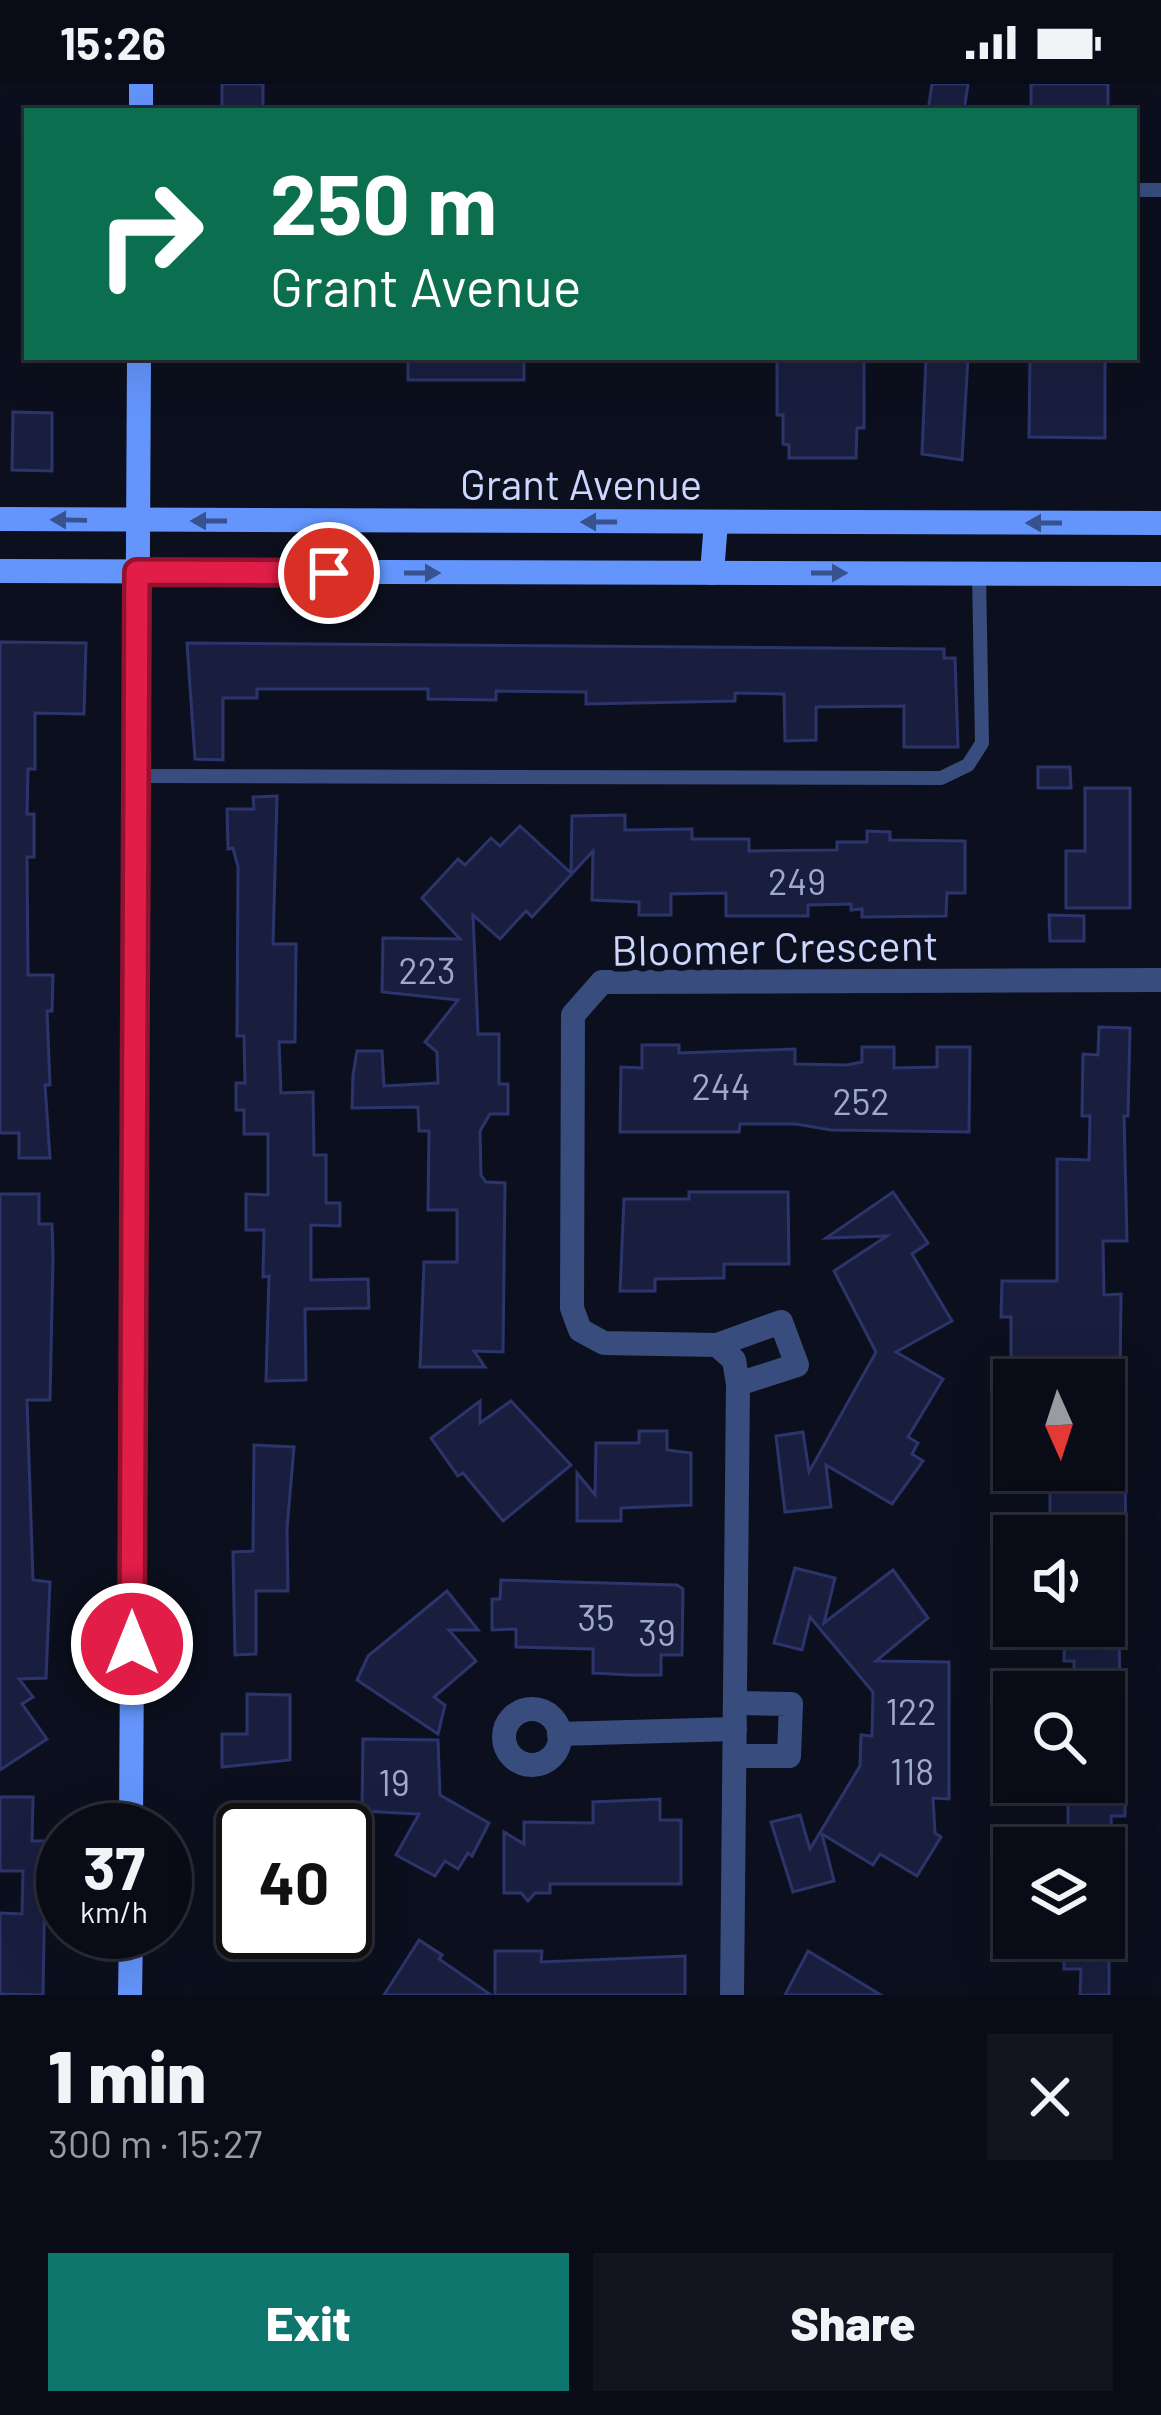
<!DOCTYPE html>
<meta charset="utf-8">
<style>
:root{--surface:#090c16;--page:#12151f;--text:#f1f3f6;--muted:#999ba1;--line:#292c35;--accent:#0f766e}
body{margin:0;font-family:Barlow,sans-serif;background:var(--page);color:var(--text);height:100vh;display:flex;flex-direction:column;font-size:45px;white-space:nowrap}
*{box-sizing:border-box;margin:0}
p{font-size:39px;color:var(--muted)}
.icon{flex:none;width:66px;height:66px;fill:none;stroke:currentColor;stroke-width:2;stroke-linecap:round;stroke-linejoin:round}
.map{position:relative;height:1911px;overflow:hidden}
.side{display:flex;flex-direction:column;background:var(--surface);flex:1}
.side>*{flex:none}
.top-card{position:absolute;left:24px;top:24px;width:1113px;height:252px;border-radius:0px;box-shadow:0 12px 48px #0002,0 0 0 3px var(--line);background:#0b6e4f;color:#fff;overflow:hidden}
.needle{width:78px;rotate:177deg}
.buttons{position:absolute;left:993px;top:1275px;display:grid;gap:24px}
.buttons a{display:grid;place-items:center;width:132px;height:132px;border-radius:0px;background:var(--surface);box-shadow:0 12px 48px #0002,0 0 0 3px var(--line);font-size:60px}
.speed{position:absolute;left:36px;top:1719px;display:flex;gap:24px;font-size:60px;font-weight:700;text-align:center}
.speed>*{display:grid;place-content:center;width:156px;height:156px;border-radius:50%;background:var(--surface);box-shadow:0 12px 48px #0002,0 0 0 3px var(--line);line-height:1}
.speed small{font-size:30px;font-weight:400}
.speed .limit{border:6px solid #111;border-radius:18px;background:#fff;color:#111}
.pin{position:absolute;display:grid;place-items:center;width:102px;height:102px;color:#fff;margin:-51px;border:6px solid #fff;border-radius:50%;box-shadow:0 3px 12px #0007}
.me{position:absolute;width:132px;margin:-66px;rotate:0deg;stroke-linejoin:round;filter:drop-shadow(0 0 9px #0008)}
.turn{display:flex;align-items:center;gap:42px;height:252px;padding:0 48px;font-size:54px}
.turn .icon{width:156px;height:156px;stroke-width:2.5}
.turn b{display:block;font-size:84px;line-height:102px}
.round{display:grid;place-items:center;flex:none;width:126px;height:126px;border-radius:0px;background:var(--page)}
.headline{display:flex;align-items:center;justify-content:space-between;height:204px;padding:0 48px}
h1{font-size:72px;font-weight:800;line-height:90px}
.action{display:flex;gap:24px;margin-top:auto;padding:24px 48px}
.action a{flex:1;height:138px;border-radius:0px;background:var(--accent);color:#fff;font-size:48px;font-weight:800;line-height:138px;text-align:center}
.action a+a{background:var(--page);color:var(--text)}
.status{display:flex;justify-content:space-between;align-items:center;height:84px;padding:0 60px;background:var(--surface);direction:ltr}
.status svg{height:33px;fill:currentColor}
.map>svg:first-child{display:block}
.building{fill:#191e3f;stroke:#2b356b;stroke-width:3}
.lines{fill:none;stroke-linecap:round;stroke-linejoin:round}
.lane{stroke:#384d7d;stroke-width:14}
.street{stroke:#384d7d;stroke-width:24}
.secondary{stroke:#6495fc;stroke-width:24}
.oneway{fill:#38528d}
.route-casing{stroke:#92132f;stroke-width:30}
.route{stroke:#e11d48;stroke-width:21}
.labels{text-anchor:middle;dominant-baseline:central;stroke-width:12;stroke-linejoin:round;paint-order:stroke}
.number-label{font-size:36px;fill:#9ea9ce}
.street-label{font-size:42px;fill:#cbd7fe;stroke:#0c101e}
</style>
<div class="status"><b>15:26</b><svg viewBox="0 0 49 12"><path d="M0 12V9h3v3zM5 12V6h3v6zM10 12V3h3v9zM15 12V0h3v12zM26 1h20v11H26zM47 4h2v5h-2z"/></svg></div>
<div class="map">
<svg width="1161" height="1911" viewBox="0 0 1161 1911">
<rect width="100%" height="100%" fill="#0c101e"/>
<g class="building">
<rect x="222" y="0" width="41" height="25"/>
<path d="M932,0H968L964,27H928Z"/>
<rect x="1031" y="0" width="77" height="27"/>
<rect x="408" y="273" width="116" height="23"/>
<path d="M777,273H864V344H857L856,374H789V361L783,360V331H777Z"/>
<path d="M926,273H968L962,376L922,370Z"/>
<path d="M1030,273H1105V354L1029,353Z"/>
<path d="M13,328L52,329V387L12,386Z"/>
<path d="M0,558L86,559L84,630L35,629V685H28L27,730H34V773H27L28,891H53L52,927H47L50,1001H45L50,1074H19V1049H0Z"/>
<path d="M187,559L944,565V574H955L958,663H904V622L816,623V656L785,657L784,610L735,609V617L586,620V608L496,607V616L428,615V605H257V614H223V676L195,675Z"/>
<path d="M1038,683H1070L1071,704H1038Z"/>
<path d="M1085,704H1130V824H1066V767H1085Z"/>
<path d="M277,712L273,860H296L295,958H279L281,1009L313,1008L314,1071H326V1119H340V1142L311,1141V1196L368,1195L369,1224L305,1225L306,1296L266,1297L269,1192L263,1193L264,1146H246V1110L268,1111V1050H244V1026H236V999H245L244,952H237L238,783L233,764L228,765L227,725H254L253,713Z"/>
<path d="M625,731V746L692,745V755H749V767L837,766V758H867V747L890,748V756L965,757V809H947L946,832L862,833V825L851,826V820L808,821V832H726V809L671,810V831H639V818L592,816L593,767L532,833L526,827L500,855L473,831L478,950H499V1000H508V1030H490L480,1047L481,1091L486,1098L505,1099L503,1268L474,1267L485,1283H420L424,1178H457V1126H428L429,1047H419L418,1023L352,1024L353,991L357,967H382L384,1002L438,999L437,968L425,958L458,916L382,908L383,854L460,855L422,814L458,775L465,781L491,754L500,762L520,742L571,789L572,732Z"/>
<path d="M1049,831L1084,832V857H1050Z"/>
<path d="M1099,943L1130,944L1128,1032H1124L1127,1157H1103L1104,1211L1121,1210L1120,1296H1011V1233H1001L1002,1197H1057V1075L1089,1076L1090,1032H1082L1083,970L1098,971Z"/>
<path d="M642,961H679V969L795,965V980L847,981L862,978V963H894V984L937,983V963H970L969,1048L831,1046L796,1040H740L739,1048H620L621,983L642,984Z"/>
<path d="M689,1108H788L789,1180H724V1194L655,1195V1207H620L624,1115H689Z"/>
<path d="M893,1108L928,1159L912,1170L952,1237L896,1268L943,1295L908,1353L918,1359L912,1370L923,1377L892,1420L826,1381L831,1423L785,1428L776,1352L803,1348L809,1388L876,1268L834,1187L887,1152L826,1154Z"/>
<path d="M0,1110H39V1140H52L53,1173L50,1316H27L33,1496L50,1498L46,1594L19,1595L33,1613L22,1620L47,1655L0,1686Z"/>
<path d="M480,1317V1339L511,1317L571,1381L503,1437L463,1389L458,1392L431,1354Z"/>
<path d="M639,1347H667V1366L691,1369V1421L621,1424V1437H577V1389L595,1411L596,1359H639Z"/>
<path d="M254,1361L294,1363L287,1445L288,1507H256V1570L235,1571L233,1468L253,1467Z"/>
<path d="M1125,1383L1126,1462H1104V1452H1050V1400H1068L1069,1386Z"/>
<path d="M795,1484L835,1494L824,1539L893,1486L928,1534L876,1577L949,1578V1715L933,1714L935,1749L941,1753L917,1792L880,1770L873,1781L822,1750L834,1797L793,1808L771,1738L800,1731L810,1765L860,1682L861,1651L872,1652L873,1608L810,1533L802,1566L774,1559Z"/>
<path d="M501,1496L677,1501L683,1505L682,1571H661V1591H631L593,1589V1565L516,1563V1545L492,1546V1515H500Z"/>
<path d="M447,1507L478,1546H449L476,1577L434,1613L445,1621L438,1650L357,1596L368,1572Z"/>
<path d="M1065,1542H1119L1120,1608H1074V1577H1064Z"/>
<path d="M247,1610L290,1611V1676L222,1683V1650H247Z"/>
<path d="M363,1655L438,1656L440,1711L489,1739L472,1772L468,1769L458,1785L445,1777L435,1792L396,1771L419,1730L362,1727Z"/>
<path d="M1068,1698H1125V1732H1111L1112,1764H1068Z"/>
<path d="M0,1713H33L32,1757H61V1792H45L43,1911L0,1910V1829L22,1830L23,1787H0Z"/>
<path d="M660,1715V1736H681V1800H550V1809H535L528,1817L521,1809H504V1748L524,1760V1738L593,1739V1718Z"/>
<path d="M1064,1854H1109V1911H1080L1081,1885H1064Z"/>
<path d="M419,1856L442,1871L439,1875L491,1911H384Z"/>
<path d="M495,1867H542L541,1878L685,1872V1911H495Z"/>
<path d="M808,1867L881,1911H785Z"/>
</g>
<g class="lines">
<g class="lane">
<path d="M1134,106H1161"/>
<path d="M136,692L941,694L968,681L982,659L979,489"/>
</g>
<g class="street">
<path d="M717,1261L781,1238L797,1281L738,1300"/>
<circle cx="532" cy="1653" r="28"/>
<path d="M559,1650L735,1645"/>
<path d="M735,1672H789L791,1620L735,1619"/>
<path d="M732,1911L738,1300L734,1276L717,1261L604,1259L580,1246L572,1224L573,931L602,898L1161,896"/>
</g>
<g class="secondary">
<path d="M141,27V0"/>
<path d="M0,435L1161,439"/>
<path d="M0,487L1161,490"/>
<path d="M712,489L716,438"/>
<path d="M131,1746L139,273"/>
<path d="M130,1911L131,1848"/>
</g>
</g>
<defs><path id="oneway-solid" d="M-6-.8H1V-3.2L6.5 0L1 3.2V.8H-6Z" transform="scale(3)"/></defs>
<g class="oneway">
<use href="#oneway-solid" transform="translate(69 436) rotate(-179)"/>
<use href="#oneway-solid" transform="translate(209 437) rotate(-180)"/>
<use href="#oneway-solid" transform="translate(599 438) rotate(-180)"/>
<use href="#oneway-solid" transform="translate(1044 439) rotate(-180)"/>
<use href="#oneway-solid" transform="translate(422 489)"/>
<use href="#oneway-solid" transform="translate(829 489)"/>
</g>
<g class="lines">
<defs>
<path id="route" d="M132,1560L137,488L329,489"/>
</defs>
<use href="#route" class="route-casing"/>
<use href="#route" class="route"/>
</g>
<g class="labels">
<g class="number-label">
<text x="797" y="796">249</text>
<text x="427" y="885">223</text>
<text x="721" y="1001">244</text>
<text x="861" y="1016">252</text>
<text x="596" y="1532">35</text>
<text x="657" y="1547">39</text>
<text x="911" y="1626">122</text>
<text x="912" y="1686">118</text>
<text x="394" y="1697">19</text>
</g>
<g class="street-label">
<text x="581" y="399">Grant Avenue</text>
<text transform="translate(775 862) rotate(-1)">Bloomer Crescent</text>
</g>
</g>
</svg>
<div class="buttons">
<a><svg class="needle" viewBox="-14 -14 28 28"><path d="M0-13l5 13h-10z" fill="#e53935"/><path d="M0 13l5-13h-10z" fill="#999ba1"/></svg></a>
<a><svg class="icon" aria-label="sound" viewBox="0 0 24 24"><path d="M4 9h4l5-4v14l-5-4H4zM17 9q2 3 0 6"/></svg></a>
<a><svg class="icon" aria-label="search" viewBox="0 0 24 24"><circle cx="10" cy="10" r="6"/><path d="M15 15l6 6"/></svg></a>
<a><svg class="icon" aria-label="layers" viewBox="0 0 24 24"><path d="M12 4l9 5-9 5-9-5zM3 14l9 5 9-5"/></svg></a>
</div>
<div class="speed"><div>37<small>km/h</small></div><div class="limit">40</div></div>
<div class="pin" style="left:329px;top:489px;background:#d93025"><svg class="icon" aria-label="arrive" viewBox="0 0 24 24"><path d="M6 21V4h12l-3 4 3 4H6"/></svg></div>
<svg class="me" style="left:132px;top:1560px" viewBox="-20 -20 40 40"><circle r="17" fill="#e11d48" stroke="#fff" stroke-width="3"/><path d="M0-11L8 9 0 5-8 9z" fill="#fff"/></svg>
<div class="top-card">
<div class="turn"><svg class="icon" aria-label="right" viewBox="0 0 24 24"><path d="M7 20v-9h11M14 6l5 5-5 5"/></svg><div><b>250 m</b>Grant Avenue</div></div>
</div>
</div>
<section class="side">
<div class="headline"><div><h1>1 min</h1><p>300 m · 15:27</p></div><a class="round"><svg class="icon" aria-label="close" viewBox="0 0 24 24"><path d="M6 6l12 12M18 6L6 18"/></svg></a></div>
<div class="action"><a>Exit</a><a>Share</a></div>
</section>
